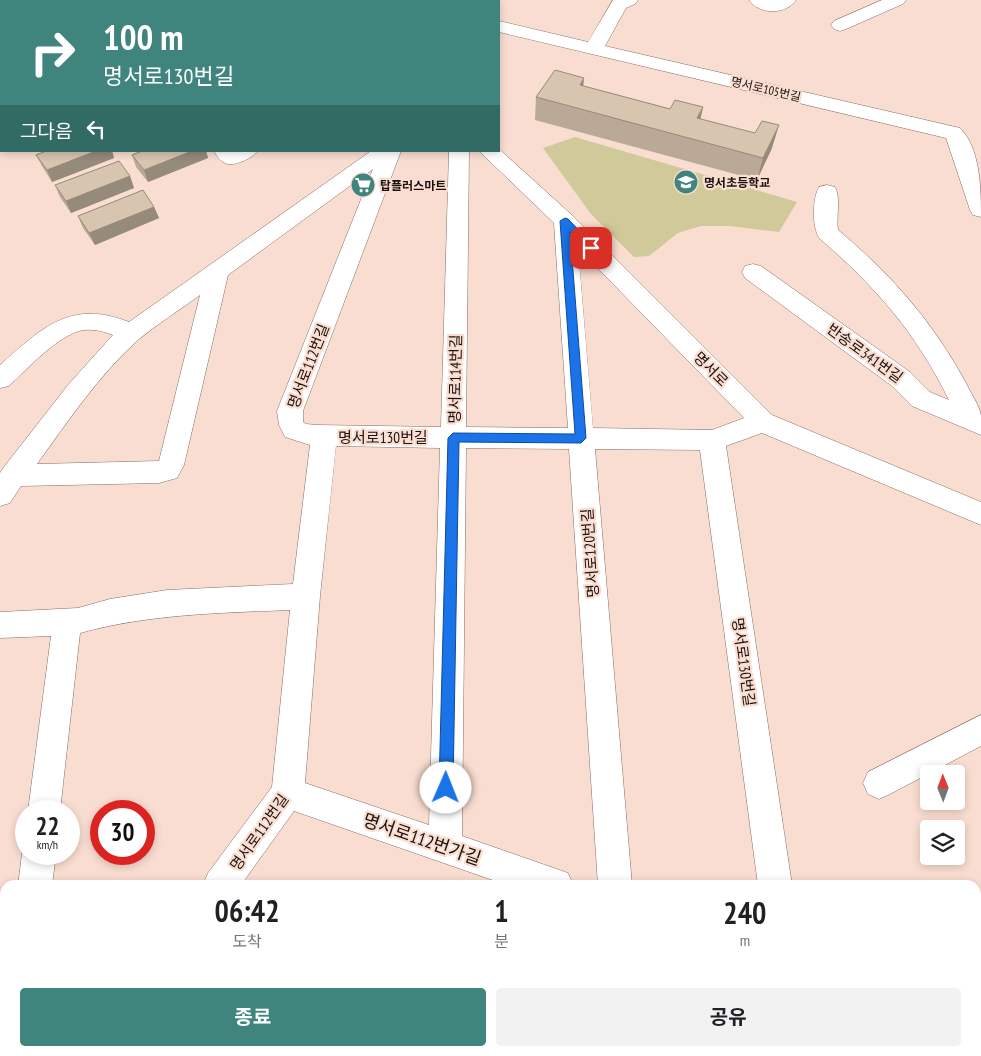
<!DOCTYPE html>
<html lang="ko">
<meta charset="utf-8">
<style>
:root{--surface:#fff;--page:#f2f2f2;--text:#202124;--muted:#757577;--accent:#3f857e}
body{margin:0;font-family:"PT Sans Narrow","Noto Sans KR",sans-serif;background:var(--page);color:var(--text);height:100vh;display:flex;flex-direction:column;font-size:19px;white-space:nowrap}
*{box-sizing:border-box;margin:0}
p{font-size:16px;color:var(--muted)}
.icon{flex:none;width:28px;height:28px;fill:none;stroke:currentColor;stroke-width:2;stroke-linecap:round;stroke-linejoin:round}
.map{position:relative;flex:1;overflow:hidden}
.sheet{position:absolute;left:0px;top:880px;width:981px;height:176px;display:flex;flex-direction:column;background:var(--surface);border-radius:15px 15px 0 0;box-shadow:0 2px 8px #0003}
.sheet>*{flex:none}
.banner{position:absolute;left:0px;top:0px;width:500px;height:152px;box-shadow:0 2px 8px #0003;background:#3f857e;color:#fff;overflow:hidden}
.needle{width:32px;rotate:359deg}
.controls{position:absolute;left:920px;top:765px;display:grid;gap:10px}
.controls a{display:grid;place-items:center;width:45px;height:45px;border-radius:5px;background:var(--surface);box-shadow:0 2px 8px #0003;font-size:25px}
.speed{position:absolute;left:15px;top:800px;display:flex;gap:10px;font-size:25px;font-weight:700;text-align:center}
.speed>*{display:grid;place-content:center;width:65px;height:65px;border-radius:50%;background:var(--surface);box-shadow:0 2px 8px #0003;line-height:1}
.speed small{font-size:12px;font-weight:400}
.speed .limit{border:8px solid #d22;background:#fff;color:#111}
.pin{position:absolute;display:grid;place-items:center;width:42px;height:42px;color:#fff;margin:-21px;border-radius:10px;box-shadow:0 2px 8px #0006}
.me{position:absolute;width:55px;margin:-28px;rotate:1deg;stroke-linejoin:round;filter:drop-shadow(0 0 4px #0008)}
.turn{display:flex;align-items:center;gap:18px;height:105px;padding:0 20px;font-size:22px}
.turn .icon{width:65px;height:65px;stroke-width:2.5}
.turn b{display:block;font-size:35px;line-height:42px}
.then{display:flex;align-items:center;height:48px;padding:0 20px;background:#0003;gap:10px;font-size:19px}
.eta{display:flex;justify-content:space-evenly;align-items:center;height:85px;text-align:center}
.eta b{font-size:30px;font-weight:700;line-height:35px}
.action{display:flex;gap:10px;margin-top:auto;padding:10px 20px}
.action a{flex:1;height:58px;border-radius:5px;background:var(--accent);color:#fff;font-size:20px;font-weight:700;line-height:58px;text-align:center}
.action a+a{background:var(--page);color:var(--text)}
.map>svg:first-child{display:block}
.green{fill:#d0c999}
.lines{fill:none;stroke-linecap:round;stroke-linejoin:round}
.minor-casing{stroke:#866d63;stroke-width:1}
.minor{fill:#fff;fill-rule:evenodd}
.wall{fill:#b9a996}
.shaded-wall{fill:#968a7a}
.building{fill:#d7c5af;stroke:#968a7a}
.route{fill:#1a73e8;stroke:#114b97}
.labels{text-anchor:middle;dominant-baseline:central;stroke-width:4.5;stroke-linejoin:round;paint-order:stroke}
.far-street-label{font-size:12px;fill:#1b110d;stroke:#faddd1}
.far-poi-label{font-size:12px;font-weight:bold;fill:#1b110d;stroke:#faddd1;text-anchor:start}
.street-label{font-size:15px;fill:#1b110d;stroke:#faddd1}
.near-street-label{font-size:18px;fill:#1b110d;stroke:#faddd1}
</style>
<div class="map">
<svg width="981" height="1056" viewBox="0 0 981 1056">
<rect width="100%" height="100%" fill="#faddd1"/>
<path class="green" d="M575,137L797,202L779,232L730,226H701L678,233L649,256L634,257L591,214L543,148Z"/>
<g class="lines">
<defs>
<g id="minor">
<rect x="420" y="0" width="18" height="1"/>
<path d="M613,0H638L635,4L626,8L605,46L960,128C981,149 981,191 981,217L973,215L970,210L946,138L499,32V21L588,42Z"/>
<path d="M749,0H796C786,15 759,15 749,0Z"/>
<path d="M882,0H906L903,4L846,29L840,31L834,29L831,25L834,21Z"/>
<path d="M499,149L573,216L772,415L981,502V525L762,433L726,446L792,885H758L700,450L595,449L632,885H598L569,449L466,448L462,836L568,873L573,885H507L294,811L241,885H203L208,873L272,787L290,610C219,613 149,614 80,633L60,811H28L51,636L0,638V612L78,608L110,599L167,590L293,584L310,445L285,437L279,425L277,411L373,169L228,275L184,465L177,478L159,483L21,486L10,503L0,506V473L4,467L68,385L113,335C103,331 94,329 83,330C58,335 27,369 9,386L0,388V365C42,328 70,299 129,322L371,151H401L303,411V422L306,424L317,425L441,427L449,151H469L466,427L568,428L554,223L479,151H499ZM578,248L744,418L712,430L593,428ZM200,295L159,461L37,464C68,421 99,375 138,340C157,324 180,310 200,295ZM336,446L440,448L429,825L305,783L320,596Z"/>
<path d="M214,151H257C252,159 233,167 225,163C220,161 217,156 214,151Z"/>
<path d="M827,185L835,187C841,198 836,217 838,230C891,274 934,323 967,385C971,394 980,406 981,416C981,422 981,429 981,435L912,406L892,386L745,278L742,272L745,266L753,264L761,266L910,372L930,392L949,400C916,333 876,287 819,238C812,226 812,199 819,187Z"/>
<path d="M981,715V746L890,794L879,799L868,794L863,783L868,772Z"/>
<path d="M26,844V854H56L52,885H18L22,854Z"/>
<path d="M19,1051H56V1056H18Z"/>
<path d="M472,1051H526L528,1056H474Z"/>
<path d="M859,1051H895L896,1056H858Z"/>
</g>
</defs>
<use href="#minor" class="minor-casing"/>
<use href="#minor" class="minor"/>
</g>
<g class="wall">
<path d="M584,86L670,109L703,107L700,119L772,148L757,180L535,120L536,97Z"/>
<path d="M46,151H112L114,158L52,182L42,166L36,155Z"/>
<path d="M142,151H206L208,158L148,182L136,167L132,155Z"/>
<path d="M130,176L134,188L71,213L60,197L55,185Z"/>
<path d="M154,207L159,218L95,245L83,228L78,216Z"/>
</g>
<g class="shaded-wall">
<rect x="337" y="0" width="16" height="1"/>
<path d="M584,78L582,101L580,85Z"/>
<rect x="0" y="82" width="1" height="14"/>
<path d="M703,107L698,130L697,118Z"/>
<path d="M779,125L772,148L757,180L763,158Z"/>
<path d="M96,151H112L114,158L52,182L47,170Z"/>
<path d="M192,151H206L208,158L148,182L144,170Z"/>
<path d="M130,176L134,188L71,213L66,201Z"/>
<path d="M154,207L159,218L95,245L89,233Z"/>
</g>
<g class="building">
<rect x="297" y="0" width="40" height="1"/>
<rect x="0" y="66" width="1" height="16"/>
<path d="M555,70L584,78L580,85L670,109L675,100L703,107L697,118L755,133L762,121L779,125L763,158L536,97Z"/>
<path d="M46,151H96L47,170L36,155Z"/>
<path d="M142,151H192L144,170L132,155Z"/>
<path d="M119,161L130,176L66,201L55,185Z"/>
<path d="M143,190L154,207L89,233L78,216Z"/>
</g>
<path class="route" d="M565,218L568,219L596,248L591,251H588L570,232L586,438L581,443L459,442L453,788L451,793L446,795L441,793L439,788L448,438L453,433L575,434L560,221Z"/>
<defs>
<symbol id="school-disc" viewBox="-11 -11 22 22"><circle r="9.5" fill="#3f857e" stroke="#faddd1"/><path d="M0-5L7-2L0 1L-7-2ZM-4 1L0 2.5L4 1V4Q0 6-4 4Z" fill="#fff"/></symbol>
<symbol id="supermarket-disc" viewBox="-11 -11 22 22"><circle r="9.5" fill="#3f857e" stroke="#faddd1"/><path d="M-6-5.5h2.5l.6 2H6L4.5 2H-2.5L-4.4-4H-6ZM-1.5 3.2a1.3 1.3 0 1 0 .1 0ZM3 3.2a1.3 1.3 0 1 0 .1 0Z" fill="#fff"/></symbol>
</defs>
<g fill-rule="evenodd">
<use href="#school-disc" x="672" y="168" width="28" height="28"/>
<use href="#supermarket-disc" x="349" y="171" width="28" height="28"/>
</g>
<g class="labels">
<g class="far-street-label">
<text transform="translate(766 89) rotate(13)">명서로105번길</text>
</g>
<g class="far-poi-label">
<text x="704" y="182">명서초등학교</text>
<text x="380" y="185">탑플러스마트</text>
</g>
<g class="street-label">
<text transform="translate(865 353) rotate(36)">반송로341번길</text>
<text transform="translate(308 366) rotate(-69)">명서로112번길</text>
<text transform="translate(711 369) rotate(45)">명서로</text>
<text transform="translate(455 379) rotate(-89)">명서로114번길</text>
<text x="383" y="437">명서로130번길</text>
<text transform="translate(590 553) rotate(-94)">명서로120번길</text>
<text transform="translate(744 662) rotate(82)">명서로130번길</text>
<text transform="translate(259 832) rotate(-55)">명서로112번길</text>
</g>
<g class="near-street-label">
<text transform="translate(422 839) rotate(19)">명서로112번가길</text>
</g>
</g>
</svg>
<div class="controls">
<a><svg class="needle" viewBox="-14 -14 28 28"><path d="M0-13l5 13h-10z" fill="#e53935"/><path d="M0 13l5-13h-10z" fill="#757577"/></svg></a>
<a><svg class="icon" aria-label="layers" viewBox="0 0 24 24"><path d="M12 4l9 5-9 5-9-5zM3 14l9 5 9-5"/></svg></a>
</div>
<div class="speed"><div>22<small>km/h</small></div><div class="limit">30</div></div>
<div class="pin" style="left:591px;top:248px;background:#d93025"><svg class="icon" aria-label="arrive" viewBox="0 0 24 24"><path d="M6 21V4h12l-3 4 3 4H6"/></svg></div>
<svg class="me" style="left:446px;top:788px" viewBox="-20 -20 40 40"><circle r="19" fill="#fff"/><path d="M0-13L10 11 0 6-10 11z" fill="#1a73e8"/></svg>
<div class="banner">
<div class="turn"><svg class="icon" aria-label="right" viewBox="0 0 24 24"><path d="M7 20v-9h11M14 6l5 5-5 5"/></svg><div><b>100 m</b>명서로130번길</div></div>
<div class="then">그다음<svg class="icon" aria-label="left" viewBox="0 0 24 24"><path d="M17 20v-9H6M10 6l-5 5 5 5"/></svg></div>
</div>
<section class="sheet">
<div class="eta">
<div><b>06:42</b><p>도착</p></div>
<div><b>1</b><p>분</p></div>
<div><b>240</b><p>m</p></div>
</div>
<div class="action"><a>종료</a><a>공유</a></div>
</section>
</div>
